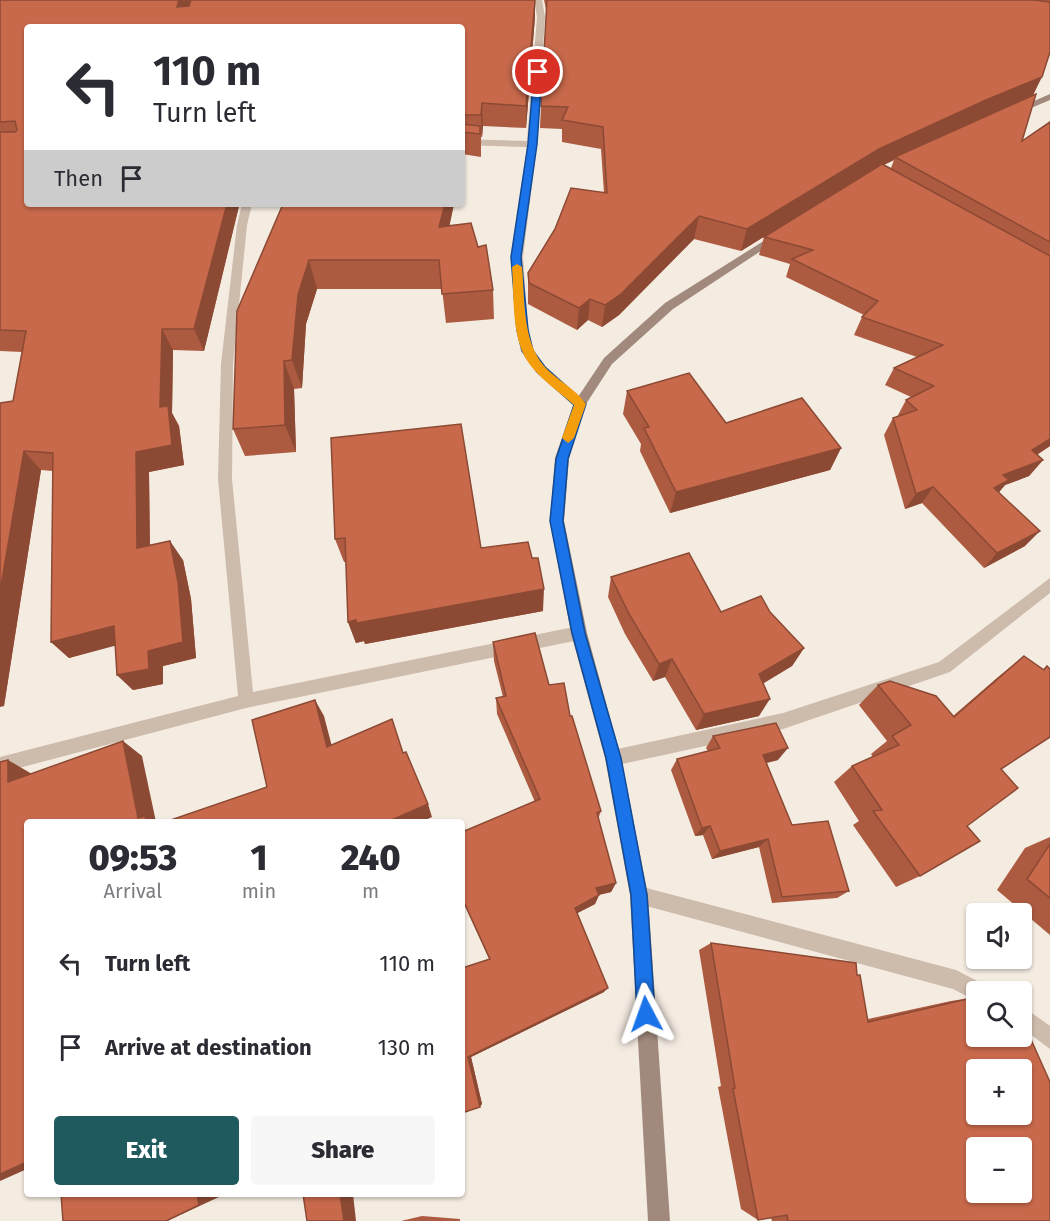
<!DOCTYPE html>
<meta charset="utf-8">
<style>
:root{--surface:#fff;--page:#f7f7f7;--text:#2b2b33;--muted:#7c7c81;--accent:#1f5a5e}
body{margin:0;font-family:"Fira Sans",sans-serif;background:var(--page);color:var(--text);height:100vh;display:flex;flex-direction:column;font-size:22px;white-space:nowrap}
*{box-sizing:border-box;margin:0}
p{font-size:20px;color:var(--muted)}
.icon{flex:none;width:33px;height:33px;fill:none;stroke:currentColor;stroke-width:2;stroke-linecap:round;stroke-linejoin:round}
.map{position:relative;flex:1;overflow:hidden}
.sheet{position:absolute;left:24px;top:819px;width:441px;height:378px;display:flex;flex-direction:column;background:var(--surface);border-radius:6px;box-shadow:0 2px 4px #0004}
.sheet>*{flex:none}
.hud{position:absolute;left:24px;top:24px;width:441px;height:183px;border-radius:6px;box-shadow:0 2px 4px #0004;background:#fff;color:var(--text);overflow:hidden}
.buttons{position:absolute;left:966px;top:903px;display:grid;gap:12px}
.buttons a{display:grid;place-items:center;width:66px;height:66px;border-radius:6px;background:var(--surface);box-shadow:0 2px 4px #0004;font-size:30px}
.pin{position:absolute;display:grid;place-items:center;width:51px;height:51px;color:#fff;margin:-26px;border:3px solid #fff;border-radius:50%;box-shadow:0 2px 6px #0007}
.me{position:absolute;width:66px;margin:-33px;rotate:356deg;stroke-linejoin:round;filter:drop-shadow(0 0 4px #0008)}
.turn{display:flex;align-items:center;gap:21px;height:126px;padding:0 30px;font-size:27px}
.turn .icon{width:78px;height:78px;stroke-width:2.5}
.turn b{display:block;font-size:42px;line-height:51px}
.then{display:flex;align-items:center;height:57px;padding:0 30px;background:#0003;gap:12px;font-size:22px}
.eta{display:flex;justify-content:space-evenly;align-items:center;height:102px;text-align:center}
.eta b{font-size:36px;font-weight:800;line-height:42px}
.primary-button{display:flex;gap:12px;margin-top:auto;padding:12px 30px}
.primary-button a{flex:1;height:69px;border-radius:6px;background:var(--accent);color:#fff;font-size:24px;font-weight:800;line-height:69px;text-align:center}
.primary-button a+a{background:var(--page);color:var(--text)}
ul{padding:0;list-style:none}
li{display:flex;align-items:center;gap:18px;height:84px;padding:0 30px}
li div{flex:1}
li b{display:block;font-size:22px}
li em{font-style:normal}
.map>svg:first-child{display:block}
.lines{fill:none;stroke-linecap:round;stroke-linejoin:round}
.street{fill:#cdbbac;fill-rule:evenodd}
.secondary{fill:#a18a7d;fill-rule:evenodd}
.wall{fill:#ac5a40;fill-rule:evenodd}
.shaded-wall{fill:#8c4a34}
.building{fill:#c8694b;stroke:#8c4a34;stroke-width:1.5;fill-rule:evenodd}
.route{fill:#1a73e8;stroke:#114b97;stroke-width:1.5}
.slow{fill:#f59e0b}
</style>
<div class="map">
<svg width="1050" height="1221" viewBox="0 0 1050 1221">
<rect width="100%" height="100%" fill="#f4ebe1"/>
<g class="lines">
<g class="street">
<path d="M534,0H542L545,17L537,144L523,257L528,330L534,350L545,366L584,400L586,403L580,408L537,372L522,351L516,330L511,257L527,147L462,145V139L527,141L537,17Z"/>
<path d="M242,204H252L247,225L233,364L232,479L253,692L579,626L584,628L587,633L584,638L579,640L246,708L0,773V757L238,696L218,479L221,364L237,225Z"/>
<path d="M1050,578V593L950,672L783,729L613,766L607,764L605,758L607,752L613,750L783,713L939,662Z"/>
<path d="M639,886L956,970L985,985L987,992H976V1001L953,989L639,904L633,901L630,895L633,889Z"/>
<path d="M1022,1006L1050,1026V1049L1022,1028Z"/>
</g>
<g class="secondary">
<path d="M1050,94V100L1017,114L1009,112Z"/>
<path d="M778,232L783,235L782,237L673,309L612,364L586,404L569,458L564,521L587,633L621,758L648,895L670,1221H648L630,895L605,758L571,633L550,521L555,458L574,403L604,358L665,303Z"/>
</g>
</g>
<g class="wall">
<path d="M0,0H535V17L526,128L483,126L482,137H481V157L462,154V27H27V204H238L239,206L204,351L173,350L172,413L179,426L184,465L149,472L150,545L183,560L191,599L196,658L163,666V684L133,690L117,675L115,645L69,658L51,642L53,471L41,470L4,706L13,401L22,352L0,351Z"/>
<path d="M544,0H1050V52L1033,96L1022,141L1050,122V446L1037,455L1043,460L1029,476L1005,485L998,493L1025,546L984,568L922,503L905,509L884,435L893,418L897,417L906,400L911,397L885,385L894,368L917,357L854,335L862,317L864,315L786,277L790,264L759,255L764,237L874,169L741,251L694,239L619,315L602,327L588,320L577,330L528,304V273L604,193L601,149L562,142V129L540,128L541,106L547,14ZM894,160L891,168L884,165Z"/>
<path d="M283,204H454L449,226L493,290L494,319L446,323L442,289H317L306,324L302,388L294,389L296,452L245,456L233,429Z"/>
<path d="M627,391L726,423L841,448L830,470L670,513L640,451L641,444L623,414Z"/>
<path d="M331,438L481,548L543,611L365,644L364,641L356,643L348,622L346,562H344L335,539Z"/>
<path d="M611,577L721,612H770L804,648L792,666L763,683L759,716L696,730L665,677L653,681L625,634L608,597Z"/>
<path d="M493,642L549,685L570,716L601,811L598,819L616,883L611,892L599,895L595,904L577,913L604,992L471,1057L482,1104L462,1113V968L489,959L462,899V832L535,802L497,714L496,698L503,697L494,661Z"/>
<path d="M1024,656L1043,669L1047,666L1001,769L967,826L920,876L896,887L853,825L859,821L834,782L852,766L873,757L871,754L887,741L859,705L878,685L953,716L998,677Z"/>
<path d="M713,736L778,760L766,763L792,825L849,891L837,898L772,903L759,847L712,859L703,835L695,836L671,770L677,759L708,751L706,748Z"/>
<path d="M1050,837V935L997,890L1025,848Z"/>
<path d="M711,943L857,975L868,1019L951,1001L976,997V1036H1022V1035H1029L1050,1221H772L771,1218L758,1220L741,1209L718,1087L721,1086L699,950Z"/>
<path d="M422,1216L460,1219V1221H401Z"/>
</g>
<g class="shaded-wall">
<path d="M179,0H193L185,27L177,7Z"/>
<path d="M535,0V17L526,128V106Z"/>
<path d="M1042,77L1031,99L895,157L894,160L870,171L741,251L747,229L879,149L986,100Z"/>
<path d="M482,103L483,126L482,137L481,115Z"/>
<path d="M227,204H238L239,206L204,351L194,329Z"/>
<path d="M445,204H454L443,257L439,227Z"/>
<path d="M699,216L694,239L619,315L602,327L605,305Z"/>
<path d="M309,260L317,289L306,324L302,388L292,360L298,295Z"/>
<path d="M590,299L588,320L577,330L579,308Z"/>
<path d="M162,329L173,350L172,413L179,426L184,465L149,472L150,566L137,548L136,452L160,407Z"/>
<path d="M284,361L294,389L296,452L285,425Z"/>
<path d="M1050,439V446L1019,466L1032,450Z"/>
<path d="M841,448L830,470L670,513L676,492Z"/>
<path d="M24,451L41,470L4,706L0,707V592Z"/>
<path d="M1043,460L1029,476L1005,485L996,496L981,504L1003,475Z"/>
<path d="M933,487L922,503L905,509L916,494Z"/>
<path d="M1040,531L1025,546L984,568L997,553Z"/>
<path d="M170,541L183,560L191,599L196,658L163,666V684L133,690L117,675L148,651Z"/>
<path d="M544,589L543,611L365,644L364,641L356,643L348,622Z"/>
<path d="M114,626L129,642L69,658L51,642Z"/>
<path d="M804,648L792,666L749,692L759,674Z"/>
<path d="M672,659L665,677L653,681L659,664Z"/>
<path d="M770,699L759,716L696,730L704,714Z"/>
<path d="M315,700L324,716L336,762L327,747Z"/>
<path d="M123,741L142,756L156,822H145L138,818Z"/>
<path d="M788,748L778,760L754,766L763,755Z"/>
<path d="M8,760L32,774L8,782Z"/>
<path d="M428,804L432,817L421,822H387Z"/>
<path d="M710,826L703,835L695,836L702,828Z"/>
<path d="M768,839L759,847L712,859L720,851Z"/>
<path d="M616,883L611,892L593,896L596,888Z"/>
<path d="M599,895L595,904L572,916L575,908Z"/>
<path d="M608,988L604,992L471,1057L482,1104L480,1107L468,1057Z"/>
<path d="M27,1162V1169L0,1181V1174Z"/>
<path d="M197,1194H218L219,1197L167,1221Z"/>
<path d="M340,1194H353L356,1221H344Z"/>
</g>
<g class="building">
<path d="M0,0H179L177,7L189,6L191,0H535L526,106L482,103L481,115H462V27H27V204H227L194,329H162L160,407L168,406L172,445L136,452L137,548L170,541L178,582L183,642L148,651L149,669L117,675L114,626L51,642L53,453L24,451L0,592V403L13,401L26,331L0,330V132H15L17,130L15,121L0,122Z"/>
<path d="M547,0H1034L1050,2V52L1042,77L986,100L879,149L747,229L699,216L621,294L605,305L590,299L579,308L529,283L528,273L555,229L571,188L607,193L603,127L562,120L568,107L541,106Z"/>
<path d="M1036,94L1022,141L1050,122V242L895,157Z"/>
<path d="M462,124L480,126V134L462,132Z"/>
<path d="M882,164L1050,256V439L1032,450L1043,460L1003,475L1009,480L994,488L1040,531L997,553L933,487L916,494L893,418L917,410L906,400L934,386L894,368L943,345L862,317L878,301L792,259L813,250L764,237Z"/>
<path d="M283,204H445L439,227L471,223L478,247L486,245L493,290L442,294L439,260H309L298,295L292,360L284,361L285,425L233,429L237,311Z"/>
<path d="M689,373L726,423L802,398L841,448L676,492L644,428L649,427L627,391Z"/>
<path d="M461,424L481,548L528,542L532,558H538L544,589L357,623L356,620L348,622L345,538L335,539L331,438Z"/>
<path d="M689,553L721,612L761,596L770,612L804,648L759,674L770,699L704,714L672,659L659,664L629,614L611,577Z"/>
<path d="M535,633L549,685L564,683L570,716H572L601,811L597,813L616,883L596,888L599,895L575,908L608,988L468,1057L480,1107L462,1113V968L490,959L462,898V832L540,799L496,698L506,696L493,642Z"/>
<path d="M1024,656L1044,670L1047,666L1050,669V737L1001,769L1018,788L967,826L980,841L920,876L873,811L882,810L852,766L899,745L892,736L911,725L878,685L890,681L936,696L954,717Z"/>
<path d="M315,700L327,747L392,719L403,753L406,752L428,804L387,822H165L267,787L252,720Z"/>
<path d="M776,723L788,748L763,755L792,825L828,821L849,891L782,897L768,839L720,851L710,826L702,828L677,759L720,748L713,736Z"/>
<path d="M123,741L138,818L145,816L146,822H27V1162L0,1174V762L8,760V782Z"/>
<path d="M1050,844V898L1027,879Z"/>
<path d="M711,943L856,963L857,975H860L868,1022L976,997V1036H998L1000,1041L1029,1035L1050,1082V1221H788L787,1215L758,1220L733,1089L735,1088ZM976,1070H1022V1114H976ZM976,1148H1022V1192H976Z"/>
<path d="M61,1194H197L199,1205L166,1221H63Z"/>
<path d="M303,1194H340L344,1221H307Z"/>
</g>
<path class="route" d="M538,70L542,72L537,144L521,257L528,330L533,351L545,367L586,404L568,459L563,521L585,633L621,758L647,895L655,1014L653,1021L646,1023L640,1021L637,1014L631,895L606,758L572,633L550,521L556,459L574,405L537,372L522,351L517,330L511,257L528,144L534,72Z"/>
<path class="slow" d="M517,264L522,267C525,299 522,340 544,366C556,380 575,388 586,404L574,438L568,443L562,438L574,405C556,389 531,373 522,351C512,325 514,294 512,267Z"/>
</svg>
<div class="buttons">
<a><svg class="icon" aria-label="sound" viewBox="0 0 24 24"><path d="M4 9h4l5-4v14l-5-4H4zM17 9q2 3 0 6"/></svg></a>
<a><svg class="icon" aria-label="search" viewBox="0 0 24 24"><circle cx="10" cy="10" r="6"/><path d="M15 15l6 6"/></svg></a>
<a>+</a>
<a>−</a>
</div>
<div class="pin" style="left:538px;top:72px;background:#d93025"><svg class="icon" aria-label="arrive" viewBox="0 0 24 24"><path d="M6 21V4h12l-3 4 3 4H6"/></svg></div>
<svg class="me" style="left:646px;top:1014px" viewBox="-20 -20 40 40"><path d="M0-17L14 15 0 8-14 15z" fill="#1a73e8" stroke="#fff" stroke-width="4"/></svg>
<div class="hud">
<div class="turn"><svg class="icon" aria-label="left" viewBox="0 0 24 24"><path d="M17 20v-9H6M10 6l-5 5 5 5"/></svg><div><b>110 m</b>Turn left</div></div>
<div class="then">Then<svg class="icon" aria-label="arrive" viewBox="0 0 24 24"><path d="M6 21V4h12l-3 4 3 4H6"/></svg></div>
</div>
<section class="sheet">
<div class="eta">
<div><b>09:53</b><p>Arrival</p></div>
<div><b>1</b><p>min</p></div>
<div><b>240</b><p>m</p></div>
</div>
<ul>
<li><svg class="icon" aria-label="left" viewBox="0 0 24 24"><path d="M17 20v-9H6M10 6l-5 5 5 5"/></svg><div><b>Turn left</b></div><em>110 m</em></li>
<li><svg class="icon" aria-label="arrive" viewBox="0 0 24 24"><path d="M6 21V4h12l-3 4 3 4H6"/></svg><div><b>Arrive at destination</b></div><em>130 m</em></li>
</ul>
<div class="primary-button"><a>Exit</a><a>Share</a></div>
</section>
</div>
